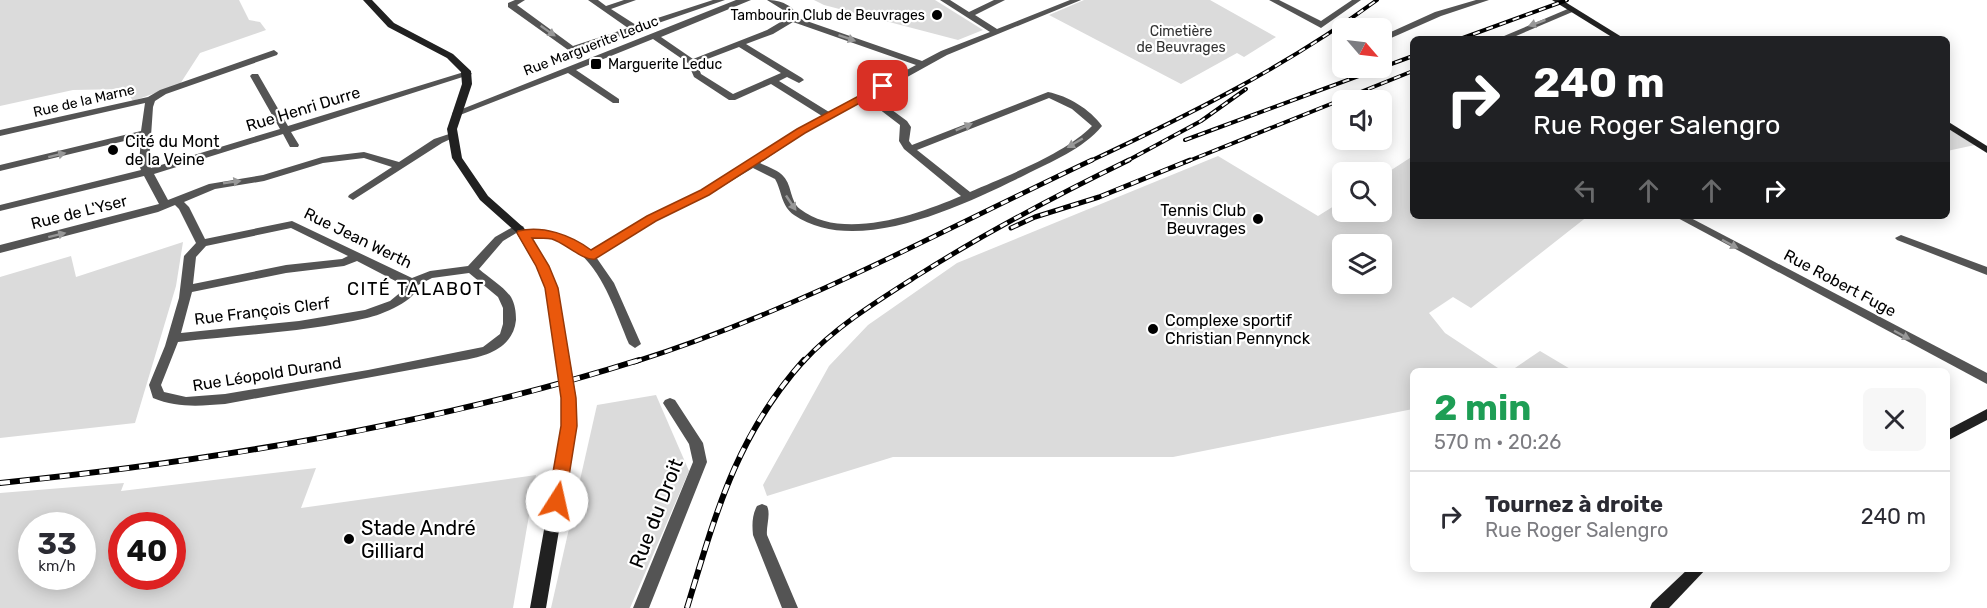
<!DOCTYPE html>
<html lang="fr">
<meta charset="utf-8">
<style>
:root{--surface:#fff;--page:#f7f7f7;--text:#2b2b33;--muted:#7c7c81;--line:#e1e1e2}
body{margin:0;font-family:Rubik,sans-serif;background:var(--page);color:var(--text);height:100vh;display:flex;flex-direction:column;font-size:22px;white-space:nowrap}
*{box-sizing:border-box;margin:0}
p{font-size:20px;color:var(--muted)}
.icon{flex:none;width:33px;height:33px;fill:none;stroke:currentColor;stroke-width:2;stroke-linecap:round;stroke-linejoin:round}
.map{position:relative;flex:1;overflow:hidden}
.sheet{position:absolute;left:1410px;top:368px;width:540px;height:204px;display:flex;flex-direction:column;background:var(--surface);border-radius:9px;box-shadow:0 3px 15px #0003}
.sheet>*{flex:none}
.guide{position:absolute;left:1410px;top:36px;width:540px;height:183px;border-radius:9px;box-shadow:0 3px 15px #0003;background:#202124;color:#fff;overflow:hidden}
.needle{width:39px;rotate:118deg}
.buttons{position:absolute;left:1332px;top:18px;display:grid;gap:12px}
.buttons a{display:grid;place-items:center;width:60px;height:60px;border-radius:9px;background:var(--surface);box-shadow:0 3px 15px #0003;font-size:30px}
.speed{position:absolute;left:18px;top:512px;display:flex;gap:12px;font-size:30px;font-weight:700;text-align:center}
.speed>*{display:grid;place-content:center;width:78px;height:78px;border-radius:50%;background:var(--surface);box-shadow:0 3px 15px #0003;line-height:1}
.speed small{font-size:15px;font-weight:400}
.speed .limit{border:9px solid #d22;background:#fff;color:#111}
.pin{position:absolute;display:grid;place-items:center;width:51px;height:51px;color:#fff;margin:-26px;border-radius:12px;box-shadow:0 3px 9px #0006}
.me{position:absolute;width:66px;margin:-33px;rotate:10deg;stroke-linejoin:round;filter:drop-shadow(0 0 4px #0008)}
.turn{display:flex;align-items:center;gap:21px;height:126px;padding:0 24px;font-size:27px}
.turn .icon{width:78px;height:78px;stroke-width:2.5}
.turn b{display:block;font-size:42px;line-height:51px}
.lanes{display:flex;align-items:center;height:57px;padding:0 24px;background:#0003;justify-content:center;gap:30px;direction:ltr}
.lanes .off{opacity:.35}
.round{display:grid;place-items:center;flex:none;width:63px;height:63px;border-radius:9px;background:var(--page)}
.head{display:flex;align-items:center;justify-content:space-between;height:102px;padding:0 24px}
h1{font-size:36px;font-weight:700;line-height:45px;color:#1e9e55}
ul{padding:0;list-style:none}
li{display:flex;align-items:center;gap:18px;height:90px;padding:0 24px;border-top:2px solid var(--line)}
li div{flex:1}
li b{display:block;font-size:22px}
li em{font-style:normal}
.map>svg:first-child{display:block}
.green{fill:#dbdbdb;fill-rule:evenodd}
.lines{fill:none;stroke-linecap:round;stroke-linejoin:round}
.street{fill:#545454;fill-rule:evenodd}
.secondary{fill:#212121;fill-rule:evenodd}
.rail-far2-casing{stroke:#000;stroke-width:4}
.rail-far1-casing{stroke:#000;stroke-width:5}
.rail-casing{stroke:#000;stroke-width:6}
.rail-far2{stroke:#fff;stroke-width:2;stroke-dasharray:7;stroke-linecap:butt}
.rail-far1{stroke:#fff;stroke-width:3;stroke-dasharray:8;stroke-linecap:butt}
.rail{stroke:#fff;stroke-width:4;stroke-dasharray:10;stroke-linecap:butt}
.secondary-bridge{stroke:#212121;stroke-width:14}
.oneway{fill:#989898}
.route{fill:#ea580c;stroke:#983908;stroke-width:1.5}
.poi-dot{fill:#000;stroke:#fff;stroke-width:2}
.labels{text-anchor:middle;dominant-baseline:central;stroke-width:4.5;stroke-linejoin:round;paint-order:stroke}
.far-poi-label{font-size:14px;fill:#000;stroke:#fff;text-anchor:end}
.far-park-label{font-size:14px;fill:#323232;stroke:#fff}
.far-street-label{font-size:14px;fill:#000;stroke:#fff}
.street-label{font-size:16px;fill:#000;stroke:#fff}
.poi-label{font-size:16px;fill:#000;stroke:#fff;text-anchor:start}
.neighbourhood-label{font-size:18px;letter-spacing:1.5px;fill:#000;stroke:#fff}
.near-street-label{font-size:20px;fill:#000;stroke:#fff}
.near-poi-label{font-size:20px;fill:#000;stroke:#fff;text-anchor:start}
</style>
<div class="map">
<svg width="1987" height="608" viewBox="0 0 1987 608">
<rect width="100%" height="100%" fill="#fff"/>
<g class="green">
<path d="M0,0H239L249,20L260,22L266,30L200,53L180,84L133,101L125,89L73,90L0,106Z"/>
<path d="M814,0H935L983,30L958,40L824,5Z"/>
<path d="M1084,0H1210L1276,37L1244,57L1237,53L1181,84L1049,15Z"/>
<path d="M1947,128L1975,145L1947,151Z"/>
<path d="M1218,156L1318,216L1342,201V212H1382V176L1413,156V216H1588L1471,308L1453,297L1429,313L1445,333L1501,370H1413V409L1173,457H893L767,496L763,485L829,366L868,325L957,263ZM1342,244H1382V284H1342Z"/>
<path d="M183,242L176,286L135,423L0,438V277L71,256L76,277Z"/>
<path d="M1540,351L1572,370H1512Z"/>
<path d="M656,395L689,471L630,608H551L597,405Z"/>
<path d="M316,468L301,508L536,475L513,608H0V493L124,483L121,491ZM32,525H82V576H32ZM122,525H172V576H122Z"/>
</g>
<g class="lines">
<g class="street">
<path d="M515,0H525L517,5L573,46L628,28L588,0H598L606,6L624,0H636L611,9L636,25L713,0H725L641,29V33L633,32L578,50L582,54L578,57L508,7V3Z"/>
<path d="M736,0H751L661,37L693,59L767,30L789,17L788,13L767,0C780,0 794,5 798,18L922,61L941,51L990,32L940,0H950L969,12L994,0H1005L975,15L997,29L1070,0H1081L947,55L873,96L907,121L911,127L909,141L912,145L1048,92C1068,96 1090,109 1102,126C1083,149 1051,162 1025,175C965,204 857,258 794,215C781,206 782,191 775,179L753,168L703,198L655,221L596,257L614,283L641,344L635,348L629,344C614,309 601,262 565,243C550,236 534,239 519,235L518,232L503,241L479,269C489,278 503,286 511,297C515,304 516,312 516,320C513,348 487,356 464,360L225,404C200,406 177,408 153,398L149,385L165,346L179,298L184,256L196,243L179,209L175,205L158,212L0,253V245L159,204L144,176L0,211V205L141,170L139,165L141,137L0,171V165L141,131L145,103L0,136V130L148,97L160,90L274,50L278,53L277,55L166,94L155,101L153,107L149,165L151,168L280,129L250,76L252,74H258L288,126L464,72H470L472,74L291,132L299,145L298,147H290L283,134L154,174L168,200L209,184L263,175L322,157L364,152L399,162L434,139L452,133L457,136L442,143L353,200L348,197L349,195L392,167L364,158L323,163L264,181L215,189L184,202L189,207L205,239L292,221L412,278L430,271L468,266L495,237L518,224L524,227L521,230C546,228 571,234 590,251L647,217L695,194L798,129L822,116L771,84L735,100H729L694,77L688,63L653,39L576,70L619,99V103H613L568,73L460,115H454L452,113ZM793,22L916,65L829,112L779,81L787,77L799,83L804,80L802,78L746,44L773,34ZM739,47L781,73L733,94L701,74L697,63ZM1049,98L1072,109L1092,126C1065,154 1006,176 970,192L917,150ZM866,99L900,125L899,141L904,149L961,196C919,214 842,242 800,209C790,201 792,186 784,177C779,170 767,167 760,163L804,133ZM291,228L348,256L342,259L286,265L193,284L196,257L206,246ZM357,261L407,287L390,301L365,310L299,321L181,333L192,292L286,273L344,266ZM469,273L498,297L503,308V324L500,334L483,347L368,370L225,394L186,397L164,392L161,385L178,342C241,335 305,332 367,318C381,315 418,300 418,285L432,278Z"/>
<path d="M1269,0H1279L1321,21L1352,0H1361L1321,28Z"/>
<path d="M1476,0H1489L1441,16L1382,42V36L1435,12Z"/>
<path d="M1570,8L1577,10L1509,39H1497Z"/>
<path d="M1674,216H1687L1987,373V384Z"/>
<path d="M1901,235L1987,267V275L1897,240L1895,238Z"/>
<path d="M670,398L675,400L703,443L707,462L649,608H633L693,462L689,444L663,403L665,400Z"/>
<path d="M762,504L767,506C771,514 766,526 767,535L798,608H782L753,535C752,525 752,515 757,506Z"/>
</g>
<g class="secondary">
<path d="M363,0H372L394,23L453,54L471,71L472,84L457,129L462,158L488,196L524,228L551,271L557,288L570,367L569,370H559L558,367L545,288L539,271L516,232L480,200L452,158L447,129L462,84L461,72L447,58L388,27Z"/>
<path d="M1552,0H1562L1625,39H1615Z"/>
<path d="M1947,121L1987,146V153L1947,128Z"/>
<path d="M569,393L574,395L576,398L575,435L546,608H530L561,435L562,398L564,395Z"/>
<path d="M1987,409V420L1947,441V430Z"/>
<path d="M1689,568H1707L1669,608H1650L1652,603Z"/>
</g>
<defs>
<g id="rail-far2">
<path d="M1460,39L1567,0"/>
<path d="M1185,140L1413,56"/>
<path d="M1088,162C1189,115 1287,66 1377,0"/>
<path d="M1125,162L1201,121L1246,89"/>
<path d="M1186,162L1413,71"/>
</g>
<g id="rail-far1">
<path d="M1011,228L1035,217L1099,197L1190,160"/>
<path d="M634,362C794,312 941,231 1092,160"/>
<path d="M803,362C836,326 879,300 920,274C987,232 1057,195 1129,160"/>
</g>
<g id="rail">
<path d="M0,483C215,461 432,425 639,360"/>
<path d="M687,608C716,513 736,436 804,360"/>
</g>
</defs>
<use href="#rail-far2" class="rail-far2-casing"/>
<use href="#rail-far1" class="rail-far1-casing"/>
<use href="#rail" class="rail-casing"/>
<use href="#rail-far2" class="rail-far2"/>
<use href="#rail-far1" class="rail-far1"/>
<use href="#rail" class="rail"/>
<path class="secondary-bridge" d="M564,367L569,398"/>
</g>
<defs><path id="oneway-solid" d="M-6-.8H1V-3.2L6.5 0L1 3.2V.8H-6Z" transform="scale(1.5)"/></defs>
<g class="oneway">
<use href="#oneway-solid" transform="translate(1537 23) rotate(160)"/>
<use href="#oneway-solid" transform="translate(548 31) rotate(35)"/>
<use href="#oneway-solid" transform="translate(847 38) rotate(19)"/>
<use href="#oneway-solid" transform="translate(964 127) rotate(-22)"/>
<use href="#oneway-solid" transform="translate(1075 143) rotate(150)"/>
<use href="#oneway-solid" transform="translate(57 155) rotate(-14)"/>
<use href="#oneway-solid" transform="translate(232 182) rotate(-8)"/>
<use href="#oneway-solid" transform="translate(791 203) rotate(56)"/>
<use href="#oneway-solid" transform="translate(57 235) rotate(-14)"/>
<use href="#oneway-solid" transform="translate(1730 244) rotate(28)"/>
<use href="#oneway-solid" transform="translate(1902 335) rotate(28)"/>
</g>
<path class="route" d="M883,83L887,84V88L805,133L709,195L656,221L595,259C583,261 565,243 552,239C545,238 538,238 532,238L549,266L558,288L576,398L577,426L565,501L562,506L557,507L551,506L548,501L561,426V398L545,288L536,266L517,233L518,231C543,225 571,235 591,250L647,216L701,190L797,129Z"/>
<g class="poi-dot">
<circle cx="937" cy="15" r="6"/>
<rect x="590" y="58" width="12" height="12" rx="3"/>
<circle cx="113" cy="150" r="6"/>
<circle cx="1258" cy="219" r="6"/>
<circle cx="1153" cy="329" r="6"/>
<circle cx="349" cy="539" r="6"/>
</g>
<g class="labels">
<g class="far-poi-label">
<text x="925" y="15">Tambourin Club de Beuvrages</text>
<text x="608" y="64" text-anchor="start">Marguerite Leduc</text>
</g>
<g class="far-park-label">
<text x="1181" y="31">Cimetière<tspan x="1181" dy="16">de Beuvrages</tspan></text>
</g>
<g class="far-street-label">
<text transform="translate(591 46) rotate(-21)">Rue Marguerite Leduc</text>
<text transform="translate(84 101) rotate(-13)">Rue de la Marne</text>
</g>
<g class="street-label">
<text transform="translate(303 109) rotate(-17)">Rue Henri Durre</text>
<text transform="translate(79 212) rotate(-14)">Rue de L'Yser</text>
<text transform="translate(358 238) rotate(26)">Rue Jean Werth</text>
<text transform="translate(1840 283) rotate(28)">Rue Robert Fuge</text>
<text transform="translate(262 311) rotate(-7)">Rue François Clerf</text>
<text transform="translate(267 374) rotate(-9)">Rue Léopold Durand</text>
</g>
<g class="poi-label">
<text x="125" y="141">Cité du Mont<tspan x="125" dy="18">de la Veine</tspan></text>
<text x="1246" y="210" text-anchor="end">Tennis Club<tspan x="1246" dy="18">Beuvrages</tspan></text>
<text x="1165" y="320">Complexe sportif<tspan x="1165" dy="18">Christian Pennynck</tspan></text>
</g>
<g class="neighbourhood-label">
<text x="416" y="289">CITÉ TALABOT</text>
</g>
<g class="near-street-label">
<text transform="translate(656 513) rotate(-69)">Rue du Droit</text>
</g>
<g class="near-poi-label">
<text x="361" y="528">Stade André<tspan x="361" dy="23">Gilliard</tspan></text>
</g>
</g>
</svg>
<div class="buttons">
<a><svg class="needle" viewBox="-14 -14 28 28"><path d="M0-13l5 13h-10z" fill="#e53935"/><path d="M0 13l5-13h-10z" fill="#7c7c81"/></svg></a>
<a><svg class="icon" aria-label="sound" viewBox="0 0 24 24"><path d="M4 9h4l5-4v14l-5-4H4zM17 9q2 3 0 6"/></svg></a>
<a><svg class="icon" aria-label="search" viewBox="0 0 24 24"><circle cx="10" cy="10" r="6"/><path d="M15 15l6 6"/></svg></a>
<a><svg class="icon" aria-label="layers" viewBox="0 0 24 24"><path d="M12 4l9 5-9 5-9-5zM3 14l9 5 9-5"/></svg></a>
</div>
<div class="speed"><div>33<small>km/h</small></div><div class="limit">40</div></div>
<div class="pin" style="left:883px;top:86px;background:#d93025"><svg class="icon" aria-label="arrive" viewBox="0 0 24 24"><path d="M6 21V4h12l-3 4 3 4H6"/></svg></div>
<svg class="me" style="left:557px;top:501px" viewBox="-20 -20 40 40"><circle r="19" fill="#fff"/><path d="M0-13L10 11 0 6-10 11z" fill="#ea580c"/></svg>
<div class="guide">
<div class="turn"><svg class="icon" aria-label="right" viewBox="0 0 24 24"><path d="M7 20v-9h11M14 6l5 5-5 5"/></svg><div><b>240 m</b>Rue Roger Salengro</div></div>
<div class="lanes"><svg class="icon off" aria-label="left" viewBox="0 0 24 24"><path d="M17 20v-9H6M10 6l-5 5 5 5"/></svg><svg class="icon off" aria-label="ahead" viewBox="0 0 24 24"><path d="M12 20V5M6 11l6-6 6 6"/></svg><svg class="icon off" aria-label="ahead" viewBox="0 0 24 24"><path d="M12 20V5M6 11l6-6 6 6"/></svg><svg class="icon" aria-label="right" viewBox="0 0 24 24"><path d="M7 20v-9h11M14 6l5 5-5 5"/></svg></div>
</div>
<section class="sheet">
<div class="head"><div><h1>2 min</h1><p>570 m · 20:26</p></div><a class="round"><svg class="icon" aria-label="close" viewBox="0 0 24 24"><path d="M6 6l12 12M18 6L6 18"/></svg></a></div>
<ul>
<li><svg class="icon" aria-label="right" viewBox="0 0 24 24"><path d="M7 20v-9h11M14 6l5 5-5 5"/></svg><div><b>Tournez à droite</b><p>Rue Roger Salengro</p></div><em>240 m</em></li>
</ul>
</section>
</div>
